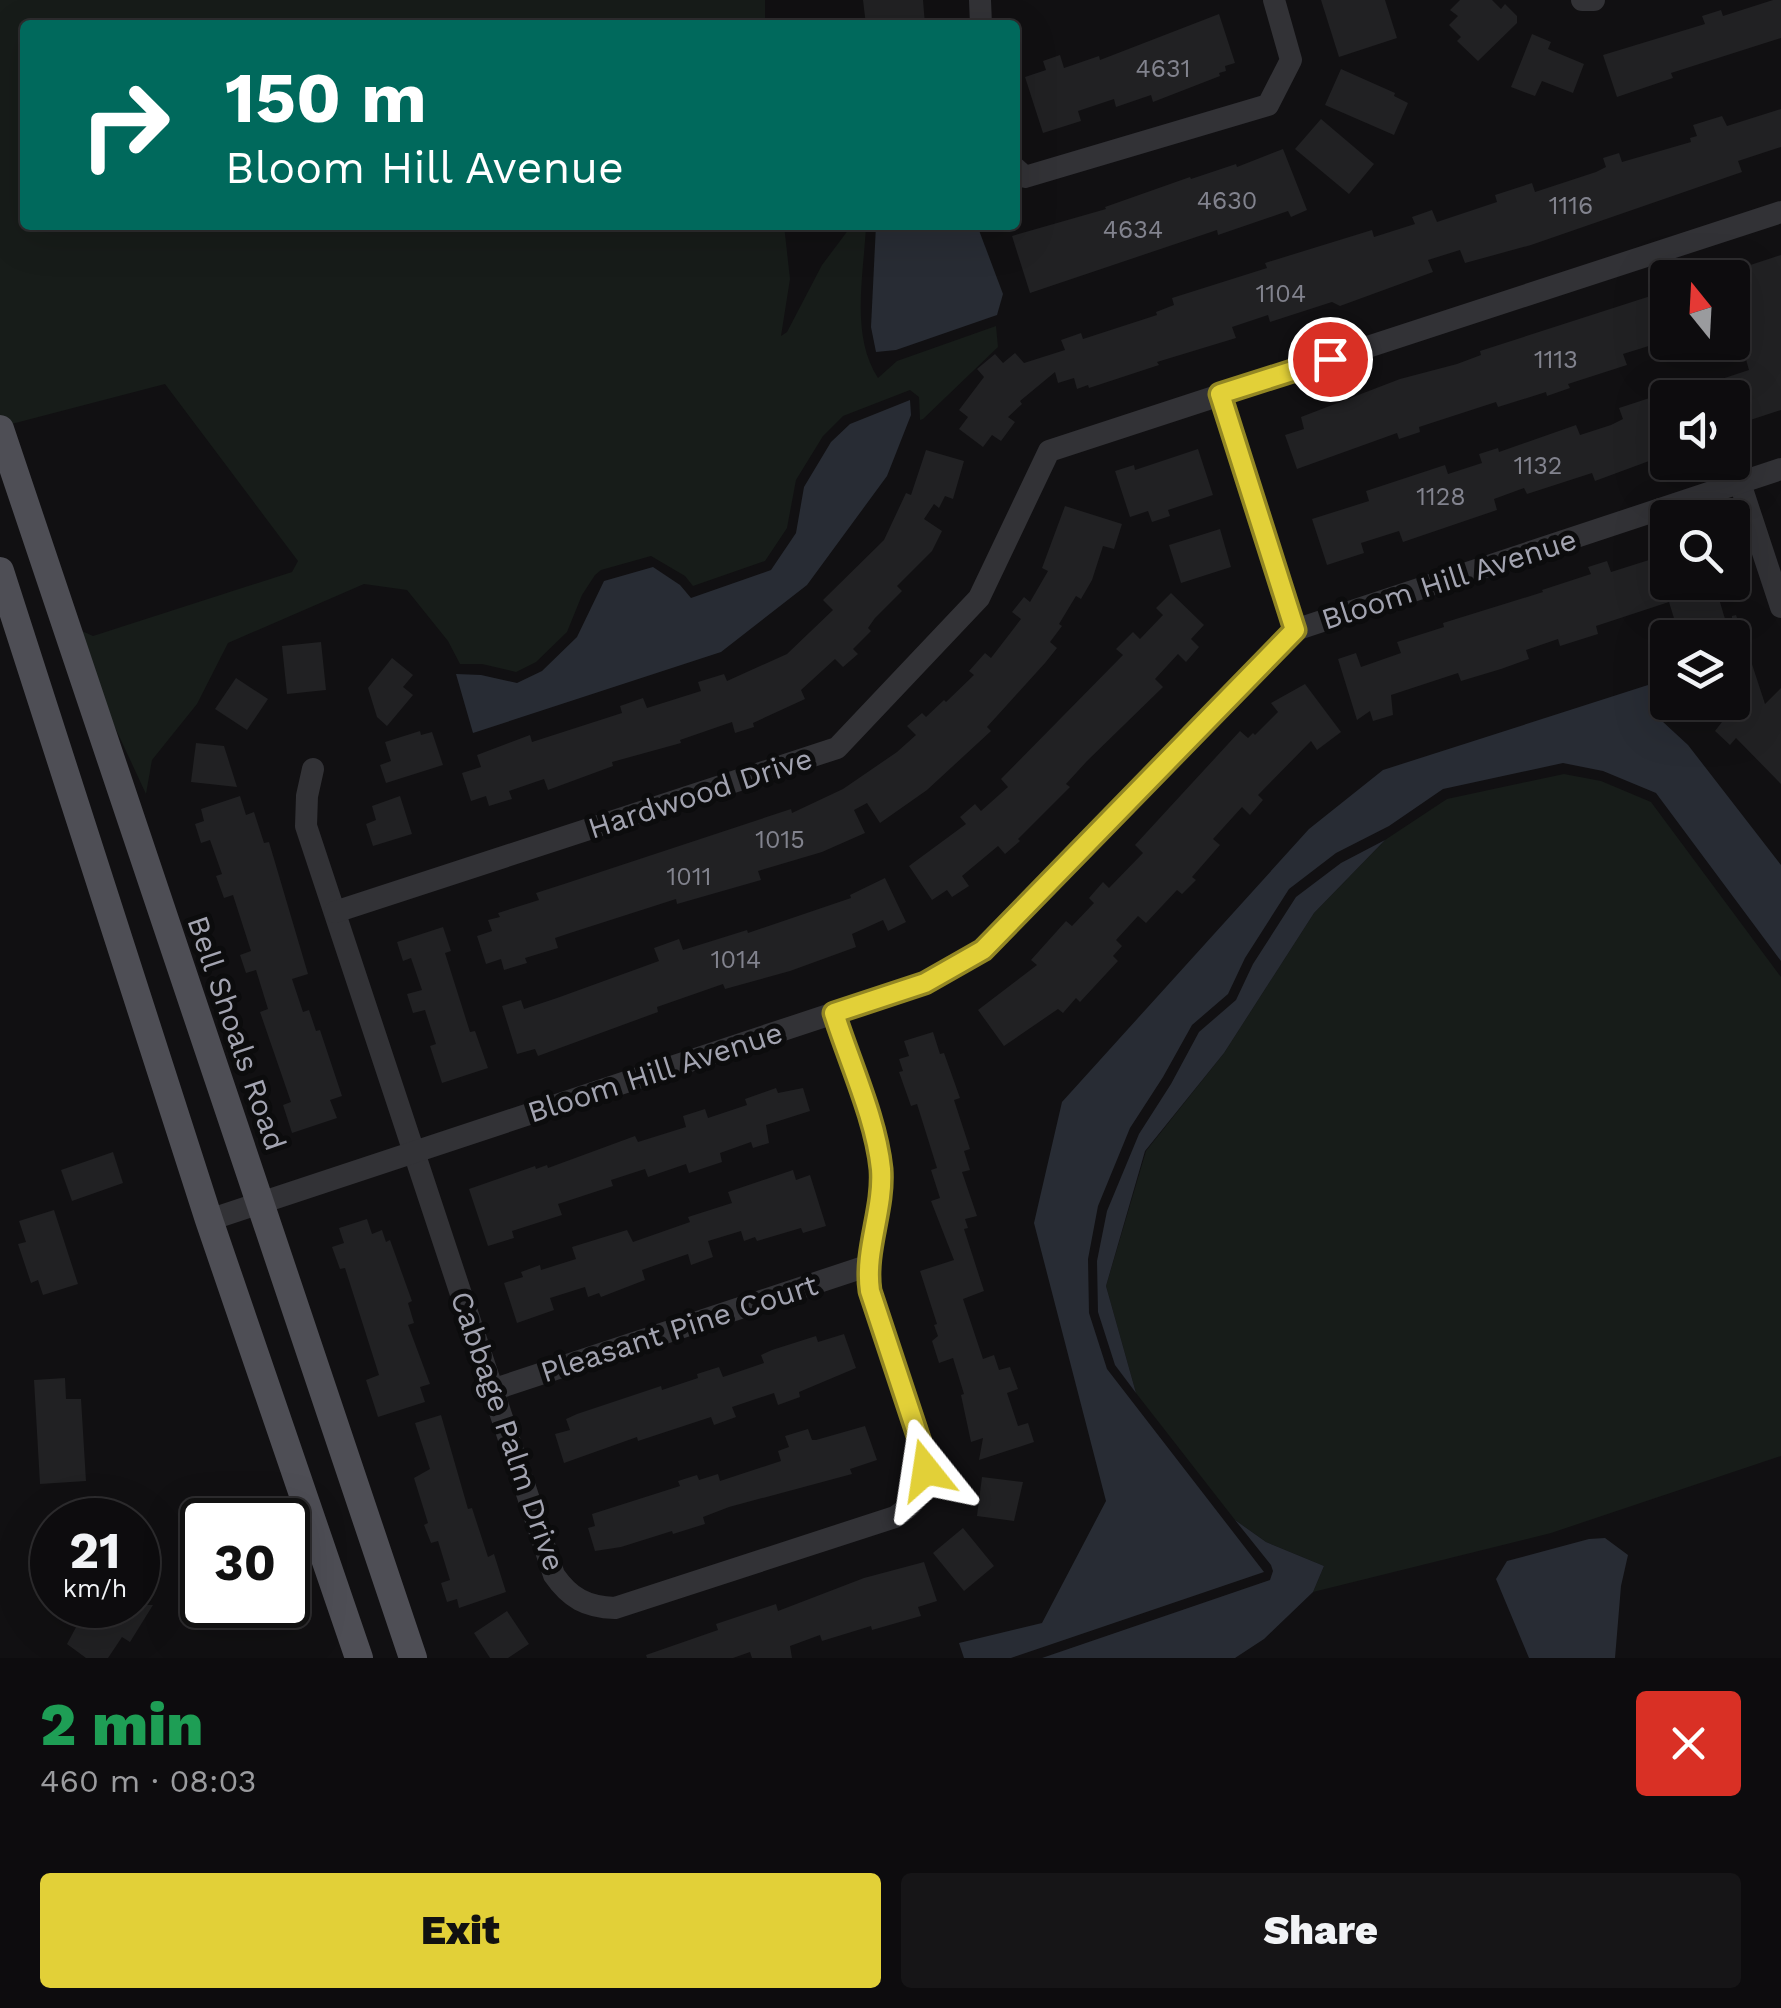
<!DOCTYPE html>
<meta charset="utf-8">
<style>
:root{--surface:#0d0c0e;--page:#161517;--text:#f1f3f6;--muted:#9a9b9e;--line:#2d2c2e;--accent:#e2d038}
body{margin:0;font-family:"Work Sans",sans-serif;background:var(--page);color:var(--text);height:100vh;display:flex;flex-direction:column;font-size:38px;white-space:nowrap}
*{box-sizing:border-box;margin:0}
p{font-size:32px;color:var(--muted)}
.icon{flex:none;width:55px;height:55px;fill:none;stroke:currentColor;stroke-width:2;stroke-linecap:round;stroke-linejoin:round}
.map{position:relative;height:1658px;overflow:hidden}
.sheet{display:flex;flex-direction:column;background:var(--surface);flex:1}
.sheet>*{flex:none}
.banner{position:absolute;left:20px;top:20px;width:1000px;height:210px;border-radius:10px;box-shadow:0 10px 40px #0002,0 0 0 2px var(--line);background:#00695c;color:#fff;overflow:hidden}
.needle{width:65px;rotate:342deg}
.controls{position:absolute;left:1650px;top:260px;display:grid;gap:20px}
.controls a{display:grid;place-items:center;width:100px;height:100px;border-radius:10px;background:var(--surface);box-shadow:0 10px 40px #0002,0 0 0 2px var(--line);font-size:50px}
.speed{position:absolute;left:30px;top:1498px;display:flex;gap:20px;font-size:50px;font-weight:700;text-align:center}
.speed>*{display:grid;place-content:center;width:130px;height:130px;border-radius:50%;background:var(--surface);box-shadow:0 10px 40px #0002,0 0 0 2px var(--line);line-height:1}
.speed small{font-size:25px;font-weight:400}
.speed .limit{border:5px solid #111;border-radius:15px;background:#fff;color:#111}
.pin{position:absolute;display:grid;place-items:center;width:85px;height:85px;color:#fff;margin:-42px;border:5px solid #fff;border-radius:50%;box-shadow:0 2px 10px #0007}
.me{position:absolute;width:110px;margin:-55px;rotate:345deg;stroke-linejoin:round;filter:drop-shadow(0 0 8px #0008)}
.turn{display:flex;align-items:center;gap:35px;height:210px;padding:0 40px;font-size:45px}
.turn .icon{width:130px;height:130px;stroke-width:2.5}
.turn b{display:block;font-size:70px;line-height:85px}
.round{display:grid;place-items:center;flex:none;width:105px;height:105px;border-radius:10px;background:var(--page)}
.headline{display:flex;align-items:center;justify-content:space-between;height:170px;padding:0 40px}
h1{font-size:60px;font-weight:800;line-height:75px;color:#1e9e55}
.cta{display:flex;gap:20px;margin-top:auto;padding:20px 40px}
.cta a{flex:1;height:115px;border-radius:10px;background:var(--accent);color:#111;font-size:40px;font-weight:800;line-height:115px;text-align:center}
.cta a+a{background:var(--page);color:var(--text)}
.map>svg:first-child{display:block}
.green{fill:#171c19}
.water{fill:#282c34}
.building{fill:#212123}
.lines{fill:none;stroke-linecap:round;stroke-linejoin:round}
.minor{stroke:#323236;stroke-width:22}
.major{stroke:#4e4e55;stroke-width:28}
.route-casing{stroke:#938724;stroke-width:25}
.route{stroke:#e2d038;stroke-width:18}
.labels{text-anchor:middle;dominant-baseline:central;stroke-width:10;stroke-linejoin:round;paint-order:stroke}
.number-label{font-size:25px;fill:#82838e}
.street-label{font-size:30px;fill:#a3a4b1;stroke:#0c0c0d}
</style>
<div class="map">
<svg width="1781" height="1658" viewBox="0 0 1781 1658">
<rect width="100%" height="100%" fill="#111012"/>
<g class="green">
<path d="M0,0H765V25H25V225H784L790,279L781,336L787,332L822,265L852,225H866C864,274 850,335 878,378L897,361L996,326L998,347L923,419L920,420L919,397L910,390L843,416L823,436L796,480L787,528L765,561L693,586L685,576L651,556L601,570L595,575L582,595L567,632L536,662L516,672L482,664H460L448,641L407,590L364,584L228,643L197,704L152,760L146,794L58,605L82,631L93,636L292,572L298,561L165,384L0,427Z"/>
<path d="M1564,774L1601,781L1651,802L1781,977V1456L1551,1533L1313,1592L1324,1566L1266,1542L1235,1520L1136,1393L1106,1286L1146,1151L1224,1053L1314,913L1385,840L1447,799Z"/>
</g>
<g class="water">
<path d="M876,225H977L1003,294L997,315L896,350L876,352L871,327Z"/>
<path d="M910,400L911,415L887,476L807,585L721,652L473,733L456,674L481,675L517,683L542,671L577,637L604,581L653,567L680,585L691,598L771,570L796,533L804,487L831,442L850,424Z"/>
<path d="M1648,685L1662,721L1688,745L1781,865V961L1656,793L1603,771L1563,763L1443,789L1389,826L1336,853L1289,889L1245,958L1228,994L1192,1025L1163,1077L1130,1128L1098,1206L1088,1259L1089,1313L1107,1369L1264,1572L1011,1658H964L959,1643L1042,1623L1106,1501L1034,1223L1062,1102L1309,829L1383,770Z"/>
<path d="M1385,840L1314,913L1224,1053L1145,1151L1106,1286L1136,1393L1115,1365L1098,1312L1097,1261L1107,1211L1139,1134L1171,1084L1199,1032L1236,1000L1253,964L1296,897L1341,863Z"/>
<path d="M1235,1520L1266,1542L1324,1566L1313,1592L1264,1639L1235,1658H1042L1270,1580L1273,1571L1271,1565Z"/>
<path d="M1605,1538L1628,1555L1621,1586L1615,1658H1529L1496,1579L1507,1561L1589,1539Z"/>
</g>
<g class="building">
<path d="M863,0H923L925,25H866Z"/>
<path d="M1321,0H1385L1397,38L1339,57Z"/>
<path d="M1460,0H1492L1501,9L1505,4L1517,16V23L1478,61L1457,41L1461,37L1449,25L1458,16L1450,10Z"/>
<path d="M1773,0H1781V38L1671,73L1673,78L1617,97L1603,55L1705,24L1702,16L1721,10L1723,16Z"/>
<path d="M1219,14L1235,63L1225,66L1226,71L1219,73L1220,76L1153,102L1151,95L1116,107L1114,99L1078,111L1081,121L1043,133L1025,77L1046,70L1043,61L1060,55L1064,68L1099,56L1100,60Z"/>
<path d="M1532,34L1551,42L1548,49L1584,64L1573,93L1542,81L1535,96L1511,87Z"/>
<path d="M1341,69L1395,93L1394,96L1408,103L1394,135L1325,105Z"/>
<path d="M1781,109V147L1738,161L1742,172L1531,245L1465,263L1460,250L1428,260L1433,272L1340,306L1332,302L1270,322L1268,315L1232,327L1236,338L1157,362L1159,365L1089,388L1088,385L1077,389L1074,378L1058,383L1055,372L1020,401L1022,404L1008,417L1015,422L1001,441L992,435L983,447L959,429L968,417L959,410L984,377L977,369L995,354L1003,363L1015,353L1024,363L1065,350L1061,340L1081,333L1083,339L1157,315L1156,312L1174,305L1172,298L1267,268L1265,263L1372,230L1374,237L1415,224L1412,217L1432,210L1437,222L1497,202L1495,195L1532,183L1535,192L1596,172L1606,167L1603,158L1619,153L1622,162L1691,142L1690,138L1697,136L1693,125L1722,116L1727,126Z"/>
<path d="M1321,119L1374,164L1349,194L1295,149Z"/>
<path d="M1283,149L1307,210L1291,217L1288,211L1218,235L1217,230L1030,293L1012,236L1106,209L1105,207L1190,177L1191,179L1236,164L1237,167Z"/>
<path d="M1781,255V410L1732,426V398H1677L1676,394L1749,370L1732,311V271Z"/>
<path d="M1663,292L1668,305V340L1623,354L1627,365L1568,384L1570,388L1547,396L1546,392L1498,407L1496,402L1419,427L1420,432L1399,439L1397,433L1297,469L1285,435L1304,429L1301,417L1400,379L1457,364L1481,355L1480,351Z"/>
<path d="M1668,392V454L1595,481L1592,473L1527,494L1524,488L1494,499L1497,510L1403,542L1399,531L1361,543L1364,553L1327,565L1312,519L1369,501L1366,491L1445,465L1448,474L1482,463L1479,454L1498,448L1499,452L1576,425L1580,435L1611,425L1623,419L1619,408Z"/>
<path d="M1198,449L1213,495L1168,510L1170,516L1152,522L1148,511L1130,517L1115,471L1134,465L1135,470Z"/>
<path d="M926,450L964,461L953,499L945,496L939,508L934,504L924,519L942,531L932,551L897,586L902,591L875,618L868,628L871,631L853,649L858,654L843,667L835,659L801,690L805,699L753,723L754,727L735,733L732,722L680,740L681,743L612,762L613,766L548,790L544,779L509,791L512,799L489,806L486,796L471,801L462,773L481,767L477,755L530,735L532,742L622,713L620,706L643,698L647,708L701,691L698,682L724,674L727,681L787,654L833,610L823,600L884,540L906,493L911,495Z"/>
<path d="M1065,506L1122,524L1114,549L1103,546L1092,580L1081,599L1076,596L1059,624L1062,626L1050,642L1057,648L1045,663L987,727L991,731L927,790L880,823L867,803L854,810L865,833L822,852L758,871L761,880L677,904L676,899L570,933L555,938L558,948L525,958L527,963L504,970L501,959L486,964L477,936L492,931L488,920L500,917L498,913L539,900L536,893L564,884L791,809L792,813L843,789L897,752L916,735L907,726L922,713L926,717L944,700L946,702L974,675L969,671L985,653L991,658L1021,619L1012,612L1024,597L1030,602L1048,571L1042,568Z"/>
<path d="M1220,529L1231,567L1181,583L1169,545Z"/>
<path d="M1668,554V582H1714L1728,629L1703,638H1680L1669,602L1596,626L1598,634L1560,646L1558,639L1526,650L1529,659L1501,669L1461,681L1458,673L1391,695L1393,715L1373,721L1370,711L1357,720L1338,659L1356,653L1361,667L1401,653L1397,642L1444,627L1443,623L1543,592L1542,590L1591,574L1588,567L1607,561L1611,572Z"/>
<path d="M1171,593L1204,625L1191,639L1199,647L1186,662L1178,654L1155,679L1163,687L1087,761L1066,784L1070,787L1018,839L1020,841L1005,854L998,846L962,876L969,886L952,897L947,890L932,900L909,866L966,824L960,817L975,804L981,811L1008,787L1001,779L1123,655L1116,649L1133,632L1140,639L1163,615L1156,608Z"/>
<path d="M1736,615L1765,704L1781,688V784L1736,738L1730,745L1715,731L1732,709V616Z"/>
<path d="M321,642L326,690L287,694L282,646Z"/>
<path d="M392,658L413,675L403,687L413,695L387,726L377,717L368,688Z"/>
<path d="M236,678L268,699L247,730L215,709Z"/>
<path d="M1305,684L1341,732L1317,750L1311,741L1258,795L1263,800L1250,815L1242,807L1213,839L1220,845L1192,877L1196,880L1182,894L1177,890L1146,923L1138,916L1116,940L1122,946L1113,956L1118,961L1080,1002L1076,998L1063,1013L1058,1009L1004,1046L978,1010L1037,965L1031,960L1066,921L1072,926L1094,903L1089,898L1103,882L1109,888L1143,853L1135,845L1240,731L1248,738L1253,733L1255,735L1278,712L1271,703Z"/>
<path d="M420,731L421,735L432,732L443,765L386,783L380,765L391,761L385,742Z"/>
<path d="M196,743L224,746L237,787L191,782Z"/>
<path d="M240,796L246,815L254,812L264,843L269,842L308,974L292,979L303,1012L309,1010L316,1031L320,1030L342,1096L330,1100L337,1118L292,1133L283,1105L291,1102L260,1012L268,1009L256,970L246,973L240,955L251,951L233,895L224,898L216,876L222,874L210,840L201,843L195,824L204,821L201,809Z"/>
<path d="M400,796L412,834L373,846L366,824L376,820L372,806Z"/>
<path d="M885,878L906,922L888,931L883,920L852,934L856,947L790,971L725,989L723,984L657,1007L658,1012L538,1056L535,1049L517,1054L502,1006L521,1000L524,1009L557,998L659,961L654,948L679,939L683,950L747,930L748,933L851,898L850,895Z"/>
<path d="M443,927L451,951L445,953L470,1032L475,1031L488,1068L442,1083L430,1046L436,1044L425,1010L413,1013L407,994L422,990L411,958L403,961L397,942Z"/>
<path d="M933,1032L940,1054L944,1053L960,1098L954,1100L970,1149L964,1151L970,1170L962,1172L977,1216L965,1219L968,1228L964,1229L984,1291L963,1299L983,1359L994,1355L999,1370L1010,1367L1018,1389L1007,1393L1018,1426L1028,1423L1034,1442L979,1460L983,1438L971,1442L961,1395L964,1394L953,1358L939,1363L932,1341L938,1336L934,1325L937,1324L920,1271L954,1260L931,1201L940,1198L931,1170L937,1168L917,1104L911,1106L899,1072L903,1071L899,1059L909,1056L904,1041Z"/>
<path d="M776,1088L778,1093L803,1088L810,1111L766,1125L769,1143L753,1148L751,1142L720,1153L722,1162L689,1173L686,1164L648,1177L645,1169L611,1180L613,1186L558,1204L562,1215L512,1231L514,1238L488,1246L469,1189L535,1166L536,1169L547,1165L548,1168L635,1136L638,1142L686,1127L683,1116L705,1109L708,1118L747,1105L745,1099Z"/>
<path d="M113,1152L123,1183L72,1201L61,1170Z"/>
<path d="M793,1170L796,1180L810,1175L826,1226L803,1233L801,1228L757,1241L755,1237L744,1241L741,1231L708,1241L713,1257L691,1265L688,1254L656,1265L642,1270L645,1280L601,1297L599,1293L588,1297L585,1287L550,1298L554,1310L517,1323L504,1283L523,1277L521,1272L540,1265L541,1270L576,1259L572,1247L627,1230L633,1242L690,1222L688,1217L732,1203L728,1192Z"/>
<path d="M54,1210L78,1284L43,1295L38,1280L31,1283L18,1244L26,1242L19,1221Z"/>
<path d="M367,1219L372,1234L382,1230L386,1242L390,1240L412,1301L408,1303L414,1323L408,1325L430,1384L420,1387L425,1402L378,1417L366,1380L379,1375L345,1268L340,1269L332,1247L344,1243L339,1228Z"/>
<path d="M844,1334L856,1368L799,1392L800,1397L778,1405L774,1393L732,1407L736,1417L714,1425L711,1417L638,1441L637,1437L564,1463L555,1434L570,1430L566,1419L577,1414L661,1386L662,1390L698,1378L697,1374L719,1367L723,1377L764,1363L761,1355L772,1350L816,1336L818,1342Z"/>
<path d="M65,1378L66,1399H81L86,1481L40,1484L34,1380Z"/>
<path d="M441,1415L468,1509L472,1508L488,1557L494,1554L506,1592L459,1608L457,1599L447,1602L441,1583L450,1580L438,1541L431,1543L424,1525L428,1523L414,1478L430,1469L415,1423Z"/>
<path d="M865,1426L877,1460L850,1469L852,1474L729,1507L703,1517L705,1524L673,1534L672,1531L621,1547L595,1551L588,1528L595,1526L592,1514L680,1486L678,1481L697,1475L699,1480L718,1474L720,1481L781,1461L778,1451L789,1447L785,1436L808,1429L812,1440H816Z"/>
<path d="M982,1477L1023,1482L1014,1521L977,1516Z"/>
<path d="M963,1528L994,1566L964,1591L933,1553Z"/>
<path d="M924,1562L937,1601L918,1607L921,1616L872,1630L871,1626L822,1641L820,1635L790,1646L792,1658H752L750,1652L733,1658H647L646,1655L718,1630L716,1624L776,1604L778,1611L864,1578Z"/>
<path d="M88,1605H153L130,1642L122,1637L108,1658H86L67,1644Z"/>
<path d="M507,1611L529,1644L508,1658H490L474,1633Z"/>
</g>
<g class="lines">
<g class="minor">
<path d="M980,0L981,25"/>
<path d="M1582,0H1594"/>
<path d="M1015,168L1025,177L1268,105L1291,60L1274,0"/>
<path d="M1220,395L1295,630"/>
<path d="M1740,483L1781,607"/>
<path d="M313,769L307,796L306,826L554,1575C570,1598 586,1607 615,1608L895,1517C922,1500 929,1482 923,1451L870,1291C864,1250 885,1210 881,1169C876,1119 849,1061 834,1013"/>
<path d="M335,912L837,748L979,598L1049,451L1781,212"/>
<path d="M209,1220L925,983L983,950L1295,630L1781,469"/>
<path d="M492,1390L867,1266"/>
</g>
<g class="major">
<path d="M0,429L413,1658"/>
<path d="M0,571L209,1220L359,1658"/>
</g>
</g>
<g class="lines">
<defs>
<path id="route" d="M926,1470L923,1451L870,1291C864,1250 884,1210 881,1169C876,1119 849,1061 834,1013L925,983L983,950L1295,630L1220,394L1330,359"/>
</defs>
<use href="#route" class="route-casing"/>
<use href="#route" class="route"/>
</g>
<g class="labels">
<g class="number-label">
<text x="1163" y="68">4631</text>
<text x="1227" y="200">4630</text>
<text x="1571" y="205">1116</text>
<text x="1133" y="229">4634</text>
<text x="1281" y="293">1104</text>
<text x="1556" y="359">1113</text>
<text x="1538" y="465">1132</text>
<text x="1441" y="496">1128</text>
<text x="780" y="839">1015</text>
<text x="689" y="876">1011</text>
<text x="736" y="959">1014</text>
</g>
<g class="street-label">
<text transform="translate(1449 579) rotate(-18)">Bloom Hill Avenue</text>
<text transform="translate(700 793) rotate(-18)">Hardwood Drive</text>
<text transform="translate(237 1033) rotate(71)">Bell Shoals Road</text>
<text transform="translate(655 1072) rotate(-18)">Bloom Hill Avenue</text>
<text transform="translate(679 1328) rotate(-18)">Pleasant Pine Court</text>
<text transform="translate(508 1431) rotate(71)">Cabbage Palm Drive</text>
</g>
</g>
</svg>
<div class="controls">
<a><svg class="needle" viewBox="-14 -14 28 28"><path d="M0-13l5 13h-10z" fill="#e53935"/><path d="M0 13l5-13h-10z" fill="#9a9b9e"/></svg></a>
<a><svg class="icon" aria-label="sound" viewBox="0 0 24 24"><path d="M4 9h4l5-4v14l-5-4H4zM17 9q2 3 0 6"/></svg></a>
<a><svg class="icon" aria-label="search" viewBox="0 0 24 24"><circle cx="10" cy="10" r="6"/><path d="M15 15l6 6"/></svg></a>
<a><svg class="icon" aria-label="layers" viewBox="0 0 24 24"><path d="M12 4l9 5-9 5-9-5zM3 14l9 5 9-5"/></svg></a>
</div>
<div class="speed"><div>21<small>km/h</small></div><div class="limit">30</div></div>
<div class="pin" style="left:1330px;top:359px;background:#d93025"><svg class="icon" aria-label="arrive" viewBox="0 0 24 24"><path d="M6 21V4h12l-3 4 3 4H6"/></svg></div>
<svg class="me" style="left:926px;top:1470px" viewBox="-20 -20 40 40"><path d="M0-17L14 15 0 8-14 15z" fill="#e2d038" stroke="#fff" stroke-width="4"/></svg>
<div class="banner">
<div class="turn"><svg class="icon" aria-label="right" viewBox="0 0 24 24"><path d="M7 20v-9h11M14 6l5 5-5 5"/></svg><div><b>150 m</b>Bloom Hill Avenue</div></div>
</div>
</div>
<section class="sheet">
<div class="headline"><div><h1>2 min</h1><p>460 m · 08:03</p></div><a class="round" style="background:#d93025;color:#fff"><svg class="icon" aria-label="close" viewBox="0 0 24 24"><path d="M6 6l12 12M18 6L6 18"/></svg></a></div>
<div class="cta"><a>Exit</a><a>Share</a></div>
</section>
